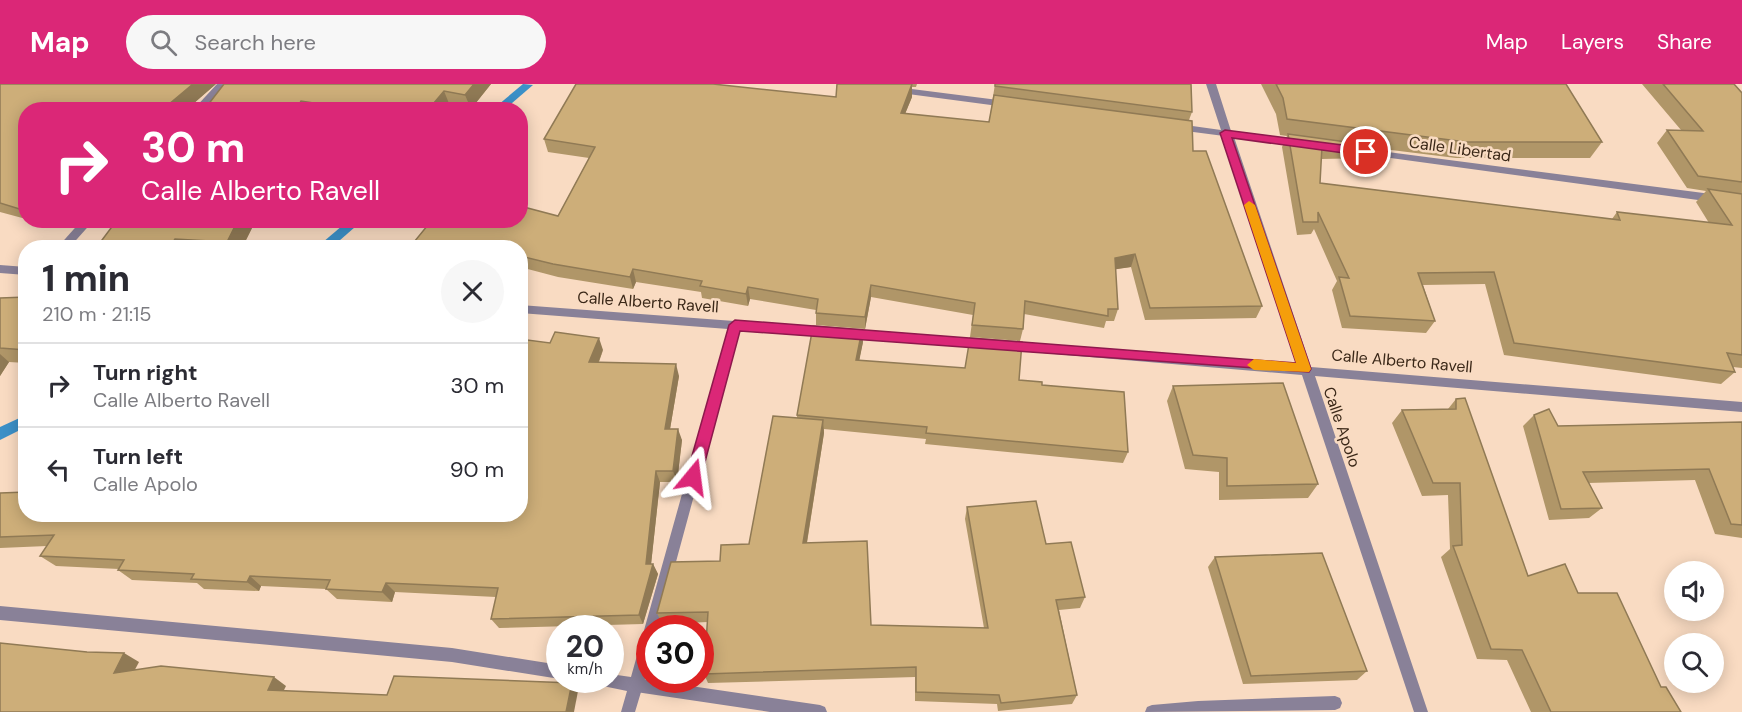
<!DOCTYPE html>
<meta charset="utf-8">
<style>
:root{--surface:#fff;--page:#f7f7f7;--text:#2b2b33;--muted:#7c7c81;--line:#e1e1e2;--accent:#db2777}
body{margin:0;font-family:"DM Sans",sans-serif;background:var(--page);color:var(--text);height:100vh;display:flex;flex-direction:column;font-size:22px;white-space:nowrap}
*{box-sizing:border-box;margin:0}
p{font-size:20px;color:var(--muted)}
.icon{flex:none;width:33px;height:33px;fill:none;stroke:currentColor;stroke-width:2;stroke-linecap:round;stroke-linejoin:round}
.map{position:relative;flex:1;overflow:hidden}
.side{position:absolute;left:18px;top:156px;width:510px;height:282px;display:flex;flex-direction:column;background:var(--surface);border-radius:24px;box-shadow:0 3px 15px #0003}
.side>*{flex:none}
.guide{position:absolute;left:18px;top:18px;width:510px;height:126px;border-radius:24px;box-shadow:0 3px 15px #0003;background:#db2777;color:#fff;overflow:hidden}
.tools{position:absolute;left:1664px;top:477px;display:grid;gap:12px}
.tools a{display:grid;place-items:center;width:60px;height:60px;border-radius:50%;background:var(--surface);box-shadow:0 3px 15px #0003;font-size:30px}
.speed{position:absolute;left:546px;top:531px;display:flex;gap:12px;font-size:30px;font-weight:700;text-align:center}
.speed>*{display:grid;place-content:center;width:78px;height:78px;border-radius:50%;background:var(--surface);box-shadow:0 3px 15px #0003;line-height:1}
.speed small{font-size:15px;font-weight:400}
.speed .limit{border:9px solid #d22;background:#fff;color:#111}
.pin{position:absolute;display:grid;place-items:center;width:51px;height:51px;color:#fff;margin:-26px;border:3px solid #fff;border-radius:50%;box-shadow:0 2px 6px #0007}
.me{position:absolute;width:66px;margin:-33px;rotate:16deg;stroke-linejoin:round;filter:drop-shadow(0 0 4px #0008)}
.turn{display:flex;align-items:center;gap:21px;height:126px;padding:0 24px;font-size:27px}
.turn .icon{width:78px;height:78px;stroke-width:2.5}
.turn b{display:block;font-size:42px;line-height:51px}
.round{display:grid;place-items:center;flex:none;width:63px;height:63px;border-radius:32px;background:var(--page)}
.summary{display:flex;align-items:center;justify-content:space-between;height:102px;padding:0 24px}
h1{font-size:36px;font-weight:800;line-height:45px}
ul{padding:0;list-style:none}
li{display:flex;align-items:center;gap:18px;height:84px;padding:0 24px;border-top:2px solid var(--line)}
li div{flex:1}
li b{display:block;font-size:22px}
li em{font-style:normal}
header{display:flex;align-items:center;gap:36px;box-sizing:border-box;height:84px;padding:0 30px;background:var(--accent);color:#fff}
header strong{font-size:28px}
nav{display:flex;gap:33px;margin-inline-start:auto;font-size:21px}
.search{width:420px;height:54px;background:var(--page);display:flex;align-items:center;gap:15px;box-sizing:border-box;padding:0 21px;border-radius:33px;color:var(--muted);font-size:22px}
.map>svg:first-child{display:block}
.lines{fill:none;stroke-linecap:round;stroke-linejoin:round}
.stream{fill:#3c90c7;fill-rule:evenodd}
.service{fill:#898198;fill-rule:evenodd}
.minor{fill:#898198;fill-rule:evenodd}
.wall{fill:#b09668}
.shaded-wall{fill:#907a55}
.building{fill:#cdae79;stroke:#907a55;stroke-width:1.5}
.route{fill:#db2777;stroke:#8e194d;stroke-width:1.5}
.slow{fill:#f59e0b}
.labels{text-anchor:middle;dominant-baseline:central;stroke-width:5;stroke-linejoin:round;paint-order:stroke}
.street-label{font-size:16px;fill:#3b2818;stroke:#f9dbc2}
</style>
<header>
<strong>Map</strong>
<div class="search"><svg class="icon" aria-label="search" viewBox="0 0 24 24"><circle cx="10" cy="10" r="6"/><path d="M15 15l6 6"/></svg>Search here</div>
<nav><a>Map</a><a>Layers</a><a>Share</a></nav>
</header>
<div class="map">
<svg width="1742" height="628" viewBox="0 0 1742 628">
<rect width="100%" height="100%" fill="#f9dbc2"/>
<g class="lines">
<g class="stream">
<path d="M523,0L533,1L504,26H492Z"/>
<path d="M349,136H363L331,164H316Z"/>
<path d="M26,331V343L0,356V343Z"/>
</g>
<g class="service">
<path d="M636,594L820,621L825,623L827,628H770L636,608L631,606L629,601L631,596Z"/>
<path d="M1335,612L1340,614L1342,619L1340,624L1335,626L1145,628L1147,623L1152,621L1198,617Z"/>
</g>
<g class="minor">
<path d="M217,0H227L203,26H193Z"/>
<path d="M1206,0H1216L1231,47L1301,56L1306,59L1301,62L1234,53L1311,283L1742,318V328L1315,292L1428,628H1414L1302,291L1006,266L1000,262L1006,258L1299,282L1224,52L1178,46L1173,43L1178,40L1221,46Z"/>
<path d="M896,3L1006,17L1011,20L1006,23L893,8L891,6Z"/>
<path d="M1357,64L1742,114V122L1354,69L1352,67Z"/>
<path d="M82,136H94L69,164H57Z"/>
<path d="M0,181L26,183V191L0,189Z"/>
<path d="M520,221L827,244L833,248L827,252L739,246L658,544H650V578L635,628H621L627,607L598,601L596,596H610V590L631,593L728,245L520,229Z"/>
<path d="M848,246L983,256L989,260L983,264L848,254L842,250Z"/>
<path d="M0,522L452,564L560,581V595L452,578L0,536Z"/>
</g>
</g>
<g class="wall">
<path d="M0,0H216L186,26H26V135L0,128Z"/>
<path d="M224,0H491L471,25L450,22L447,26H204Z"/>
<path d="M837,0H917L916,3H912V13L905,30L989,38L995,0L1192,28L1189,36L1193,67L1262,222L1256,234L1145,236L1131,183L1115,185L1118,225L1114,237H1106L1104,244L1024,230L1023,245L1020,257L970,253L973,231L871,213L865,245L816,241V226L750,215L748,222L702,214L701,208L636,198L633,205L558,193L520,183V164H417L414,158L558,132L589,74L548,68L544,55L836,13Z"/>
<path d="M1261,0H1566L1602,58L1590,74H1456L1375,64L1370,74L1321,75L1320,99L1612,135L1617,128L1709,139L1696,118L1706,107L1687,104L1657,59L1667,46H1681L1642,0H1734L1742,9V284L1733,283L1735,288L1721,300L1504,271L1485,200L1423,201L1435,237L1426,249L1342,244L1332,206L1337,197L1314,145L1311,150L1297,151L1282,63L1287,52L1280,51L1276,30Z"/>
<path d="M30,136H51L46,141Z"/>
<path d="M117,136H256L242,164H96Z"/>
<path d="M26,213V279L9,278L0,292V214Z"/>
<path d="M863,258L859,276L1019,296L1042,301L1128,368L1123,379L925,360L926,355L824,345V349L807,459L871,541L984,544L965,435L967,423L1046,460L1085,513L1080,524L1059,526L1077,611L1072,620L998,627L997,620L915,617V593L708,599L704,590L708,538L662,540L657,529L720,477L749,460L797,334V331Z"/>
<path d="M603,266L599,278L679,292L670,345L682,356L677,398H660L651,480H653L658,490L643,540L499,544L491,535L496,513L395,508L392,518L337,515L326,505L261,502L259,507L204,505L197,499L132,496L118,486L119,485L56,482L40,472L47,462L0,464V409L520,430Z"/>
<path d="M1173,302L1318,400L1308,414L1219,416V388L1185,385L1167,317Z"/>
<path d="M1456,315L1528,492L1578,509L1661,603L1681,628H1531L1507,576L1477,575L1441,473L1450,465L1448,411L1422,412L1392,339L1402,326L1448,325Z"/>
<path d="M1534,331L1558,342L1742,338V454L1715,450L1695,396L1588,399L1602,424L1589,434L1549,436L1523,342Z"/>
<path d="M1215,473L1367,587L1357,596L1243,600L1208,483Z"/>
</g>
<g class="shaded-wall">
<path d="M193,0H216L186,26H162Z"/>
<path d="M474,0H491L471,25L465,11Z"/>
<path d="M912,0V13L900,42L901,29Z"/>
<path d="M444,7L450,22L447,26H428Z"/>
<path d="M301,17L305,26H296Z"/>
<path d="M41,136H51L46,141Z"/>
<path d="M238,136H256L242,164H231L227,158Z"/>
<path d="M175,155L183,164H169Z"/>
<path d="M465,158L468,164H461Z"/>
<path d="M1135,170L1131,183L1111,186L1115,174Z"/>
<path d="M633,185L636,198L633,205L630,193Z"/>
<path d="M871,201V213L865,245V233Z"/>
<path d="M748,203L750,215L748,222L746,210Z"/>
<path d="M862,246L863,258L857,288L856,276Z"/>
<path d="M599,254L603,266L594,290L589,278Z"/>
<path d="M0,270L9,278L0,292Z"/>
<path d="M676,280L679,292L668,357L665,345Z"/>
<path d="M823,336L824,349L805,470L803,459Z"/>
<path d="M678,345L682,356L677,398L673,387Z"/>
<path d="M656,387L660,398L650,490L646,480Z"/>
<path d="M653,480L658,490L643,540L639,531Z"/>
<path d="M250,492L261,502L259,507L247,498Z"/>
<path d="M386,499L395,508L392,518L382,508Z"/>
<path d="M124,569L139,578L129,597L114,589Z"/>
<path d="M274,593L286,602L280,614L268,606Z"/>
<path d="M572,599L578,607L574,628H566Z"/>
</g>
<g class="building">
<path d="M0,0H193L162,26H26V127L0,119Z"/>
<path d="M224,0H474L465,11L444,7L428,26H359L301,17L296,26H204Z"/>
<path d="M576,0H713L836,13L837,0H912L901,29L989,38L994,11L1192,37L1193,67H1206L1262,222L1150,224L1135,170L1115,174L1118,225H1108V232L1025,217L1023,245L972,241L975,219L871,201L865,233L816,229L818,215L748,203L746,210L700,202L702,197L633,185L630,193L553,180L520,172V164H486L465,158L461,164H434L414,158L432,136H520V122L558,132L595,63L544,55Z"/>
<path d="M995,0H1191L1192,28L995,2Z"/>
<path d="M1276,0H1566L1602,58H1466L1287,35L1283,14Z"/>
<path d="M1663,0H1734L1742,9V98L1698,92L1667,46L1703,47Z"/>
<path d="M1288,50L1376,62H1322L1320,99L1620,136L1617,128L1732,141L1708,105L1742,110V271L1727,269L1735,288L1514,259L1494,188L1418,189L1435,237L1350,232L1339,193L1349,194L1318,128V138H1303Z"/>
<path d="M117,136H238L227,158L175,155L169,164H96Z"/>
<path d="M26,213V266L0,264V214Z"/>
<path d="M813,242L862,246L856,276L965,284L970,254L1022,258L1019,296L1042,298V301L1124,308L1128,368L926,349L927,343L797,331Z"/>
<path d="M555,248L599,254L589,278L676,280L665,345H678L673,387H656L646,480H653L639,531L491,535L498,504L386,499L382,508L326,505L330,496L250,492L247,498L191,495L194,490L118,486L124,476L40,472L54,451L0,453V409L26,408V430H520V255L550,259Z"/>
<path d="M1283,299L1318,400L1227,402V374L1193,371L1173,302Z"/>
<path d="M1465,314L1528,492L1565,480L1578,509H1617L1661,603H1666L1681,628H1551L1522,566L1491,565L1453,462L1462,461L1460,399H1433L1402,326L1456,325V315Z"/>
<path d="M1549,325L1558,342L1742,338V441L1731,440L1709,385L1583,388L1602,424L1561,425L1534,331Z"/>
<path d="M773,332L823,336L803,459L867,457L871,541L988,544L967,423L1036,417L1046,460L1071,458L1085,513L1056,516L1077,611L1001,619L999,611L916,608V583L704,590L708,528L657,529L671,478L720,477L721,461L749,460Z"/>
<path d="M1322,469L1367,587L1251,592L1215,473Z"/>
<path d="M0,559L87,568L124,569L114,589L161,582L274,593L268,606L387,611L394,592L572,599L566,628H0Z"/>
</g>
<path class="route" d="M1225,46L1366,64L1372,68L1366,72L1232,54L1311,285L1309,288L740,247L701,393L698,397H688L686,393L729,241L735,236L1296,279L1220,49Z"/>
<path class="slow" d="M1249,117L1255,121L1311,285L1309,288L1254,286L1247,281L1254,275L1296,279L1244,121Z"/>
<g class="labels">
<g class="street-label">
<text transform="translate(1460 65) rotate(8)">Calle Libertad</text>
<text transform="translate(648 218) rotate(4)">Calle Alberto Ravell</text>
<text transform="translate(1402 277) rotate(5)">Calle Alberto Ravell</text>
<text transform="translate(1342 343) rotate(71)">Calle Apolo</text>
</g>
</g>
</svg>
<div class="tools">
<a><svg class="icon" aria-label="sound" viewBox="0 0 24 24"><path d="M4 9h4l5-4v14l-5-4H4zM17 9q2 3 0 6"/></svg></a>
<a><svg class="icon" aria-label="search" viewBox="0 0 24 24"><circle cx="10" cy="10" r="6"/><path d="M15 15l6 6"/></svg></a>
</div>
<div class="speed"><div>20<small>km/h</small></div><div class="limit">30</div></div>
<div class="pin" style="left:1366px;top:68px;background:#d93025"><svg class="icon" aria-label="arrive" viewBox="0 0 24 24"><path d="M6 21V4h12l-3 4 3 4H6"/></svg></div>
<svg class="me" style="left:693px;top:393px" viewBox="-20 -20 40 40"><path d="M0-17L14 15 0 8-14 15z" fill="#db2777" stroke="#fff" stroke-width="4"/></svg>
<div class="guide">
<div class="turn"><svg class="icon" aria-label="right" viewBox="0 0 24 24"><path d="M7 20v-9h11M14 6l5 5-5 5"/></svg><div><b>30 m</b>Calle Alberto Ravell</div></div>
</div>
<section class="side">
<div class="summary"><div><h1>1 min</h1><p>210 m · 21:15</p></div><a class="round"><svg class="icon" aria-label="close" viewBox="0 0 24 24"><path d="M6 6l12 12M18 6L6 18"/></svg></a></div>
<ul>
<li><svg class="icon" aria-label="right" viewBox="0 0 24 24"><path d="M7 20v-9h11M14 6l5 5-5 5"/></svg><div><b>Turn right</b><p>Calle Alberto Ravell</p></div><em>30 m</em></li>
<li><svg class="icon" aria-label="left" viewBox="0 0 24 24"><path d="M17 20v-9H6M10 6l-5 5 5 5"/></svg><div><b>Turn left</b><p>Calle Apolo</p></div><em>90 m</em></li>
</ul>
</section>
</div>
